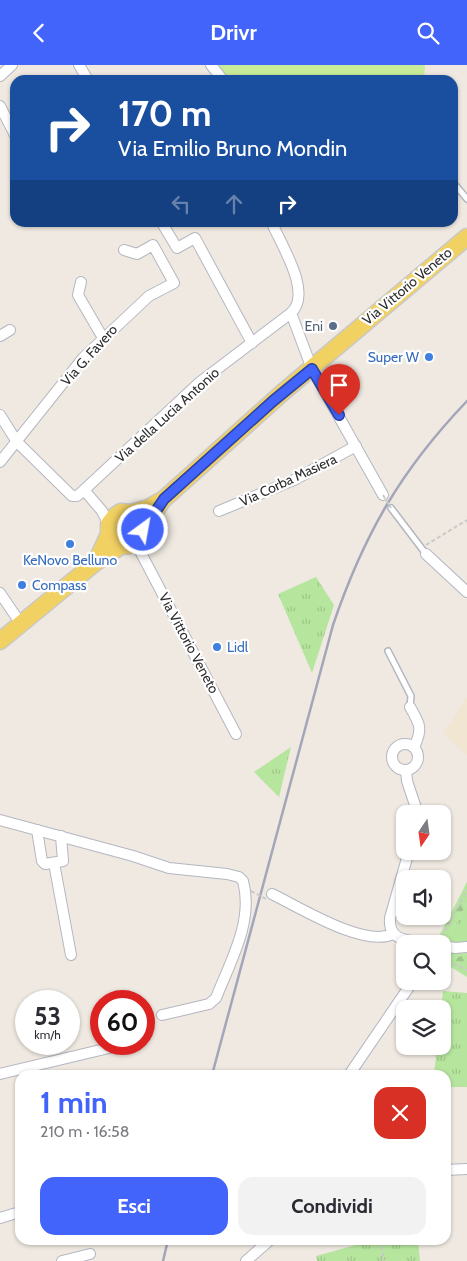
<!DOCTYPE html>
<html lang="it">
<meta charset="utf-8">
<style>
:root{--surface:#fff;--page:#f2f2f3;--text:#2b2b33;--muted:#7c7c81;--accent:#4264fb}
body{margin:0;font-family:Cabin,sans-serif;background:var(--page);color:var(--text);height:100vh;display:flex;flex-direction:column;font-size:19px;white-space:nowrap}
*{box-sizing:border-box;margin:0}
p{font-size:16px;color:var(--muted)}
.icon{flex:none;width:28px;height:28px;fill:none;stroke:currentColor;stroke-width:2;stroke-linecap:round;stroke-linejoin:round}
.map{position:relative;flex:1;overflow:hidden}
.details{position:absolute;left:15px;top:1005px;width:436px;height:175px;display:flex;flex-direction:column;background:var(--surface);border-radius:15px;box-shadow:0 1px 4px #0004}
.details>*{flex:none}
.hud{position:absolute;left:10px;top:10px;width:448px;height:152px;border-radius:15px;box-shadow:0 1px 4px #0004;background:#1a4fa0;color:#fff;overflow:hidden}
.needle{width:32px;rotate:193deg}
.buttons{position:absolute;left:396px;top:740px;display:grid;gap:10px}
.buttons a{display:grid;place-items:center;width:55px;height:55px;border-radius:10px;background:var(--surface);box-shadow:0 1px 4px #0004;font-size:25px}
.speed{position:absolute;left:15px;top:925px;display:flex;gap:10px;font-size:25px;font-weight:700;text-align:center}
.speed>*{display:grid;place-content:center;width:65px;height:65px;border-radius:50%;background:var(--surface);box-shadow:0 1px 4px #0004;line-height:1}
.speed small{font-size:12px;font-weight:400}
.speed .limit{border:8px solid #d22;background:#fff;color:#111}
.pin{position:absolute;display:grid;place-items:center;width:42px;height:42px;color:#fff;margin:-51px -21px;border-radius:50% 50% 50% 0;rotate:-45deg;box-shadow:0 0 5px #0007}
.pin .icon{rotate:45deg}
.me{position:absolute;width:55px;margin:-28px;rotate:32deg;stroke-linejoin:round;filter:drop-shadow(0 0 4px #0008)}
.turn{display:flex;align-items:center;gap:18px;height:105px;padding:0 25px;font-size:22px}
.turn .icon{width:65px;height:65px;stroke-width:2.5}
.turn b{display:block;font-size:35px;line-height:42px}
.lanes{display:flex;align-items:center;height:48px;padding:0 25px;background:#0003;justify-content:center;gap:25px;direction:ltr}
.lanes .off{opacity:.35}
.round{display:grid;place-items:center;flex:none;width:52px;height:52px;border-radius:15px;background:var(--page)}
.headline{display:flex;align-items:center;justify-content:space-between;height:85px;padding:0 25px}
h1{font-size:30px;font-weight:700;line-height:38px;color:var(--accent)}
.button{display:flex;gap:10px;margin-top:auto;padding:10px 25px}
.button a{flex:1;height:58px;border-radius:15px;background:var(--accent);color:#fff;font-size:20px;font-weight:700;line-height:58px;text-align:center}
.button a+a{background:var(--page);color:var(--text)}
header{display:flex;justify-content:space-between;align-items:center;height:65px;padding:0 25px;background:var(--accent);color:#fff;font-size:22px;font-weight:700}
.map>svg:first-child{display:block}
.education{fill:#f0e6d1}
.grass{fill:url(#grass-tufts)}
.forest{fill:url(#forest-firs)}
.pitch{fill:#c9ec9a}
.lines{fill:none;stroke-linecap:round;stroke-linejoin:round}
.service-casing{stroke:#b4b7c1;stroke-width:8}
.minor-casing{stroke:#b4b7c1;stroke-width:12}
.primary-casing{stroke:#c9c9c9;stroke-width:19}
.path{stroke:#c9c9c9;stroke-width:2;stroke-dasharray:4 2.5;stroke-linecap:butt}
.service{stroke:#fff;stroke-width:5}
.minor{stroke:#fff;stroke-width:10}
.primary{stroke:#f2d163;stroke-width:16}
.rail{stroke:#a3a6b8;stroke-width:2.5}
.path-bridge{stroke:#c9c9c9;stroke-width:2;stroke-dasharray:4 2.5;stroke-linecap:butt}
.route-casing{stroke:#2b41a3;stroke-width:12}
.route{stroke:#4264fb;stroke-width:9}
.service-dot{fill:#5c6f8a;stroke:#fff;stroke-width:2}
.shop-dot{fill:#3f7fe0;stroke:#fff;stroke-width:2}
.labels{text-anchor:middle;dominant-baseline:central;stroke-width:4.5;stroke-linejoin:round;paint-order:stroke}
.street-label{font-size:14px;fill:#2e2e2e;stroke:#fff}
.service-label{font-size:14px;fill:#4e5e75;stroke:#fff;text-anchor:end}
.shop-label{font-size:14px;fill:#366cbe;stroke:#fff;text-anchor:start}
</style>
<header><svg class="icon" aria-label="back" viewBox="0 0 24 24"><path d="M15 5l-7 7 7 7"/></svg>Drivr<svg class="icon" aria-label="search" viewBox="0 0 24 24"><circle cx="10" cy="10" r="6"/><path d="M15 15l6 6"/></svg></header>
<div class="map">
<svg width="467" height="1196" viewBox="0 0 467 1196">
<defs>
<pattern id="grass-tufts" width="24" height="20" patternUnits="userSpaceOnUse" patternTransform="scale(1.25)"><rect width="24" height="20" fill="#b6e59e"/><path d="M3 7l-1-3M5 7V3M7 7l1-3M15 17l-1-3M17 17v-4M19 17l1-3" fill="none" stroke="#9dc588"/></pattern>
<pattern id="forest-firs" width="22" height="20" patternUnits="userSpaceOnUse" patternTransform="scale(1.25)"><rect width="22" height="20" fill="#b6e59e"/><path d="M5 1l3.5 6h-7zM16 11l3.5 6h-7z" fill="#9dc588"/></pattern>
</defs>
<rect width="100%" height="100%" fill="#efe9e1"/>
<path class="education" d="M467,632V690L443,669Z"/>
<g class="grass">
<path d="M316,512L334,540L312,608L278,529Z"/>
<path d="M291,682L279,732L254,707Z"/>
<path d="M467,838V889L443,897V882Z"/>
<path d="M443,926L467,928V1022H446V1010H434L437,981H442V944H441Z"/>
<path d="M374,1175H418L420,1196H317L316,1191Z"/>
</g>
<g class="forest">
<path d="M467,817V838L443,882L442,879H435Z"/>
<path d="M467,889V912L443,897Z"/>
</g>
<path class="pitch" d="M213,0H425L424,15H221Z"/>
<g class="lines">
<defs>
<g id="service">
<path d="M452,116L467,134"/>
<path d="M391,443L426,489"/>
<path d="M388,586L411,631L410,642"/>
</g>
<g id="minor">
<path d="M79,0L88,15"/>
<path d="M211,0L223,15"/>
<path d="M0,11L12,0"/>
<path d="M0,41L15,70"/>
<path d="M162,158L177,183L195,173L252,278"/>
<path d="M81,217L78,230L103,273"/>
<path d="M291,248L312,304L383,430"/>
<path d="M0,271L10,265"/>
<path d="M0,350L17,377L72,431H77L84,425L102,446L109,460"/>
<path d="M0,397L83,293L149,231L174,218L153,180L137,189L124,185"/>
<path d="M84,425L200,317L291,248C313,228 281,180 272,158"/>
<path d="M219,446L294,415L356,381"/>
<path d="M141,488L236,669"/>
<path d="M426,489L467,527"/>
<path d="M0,528L21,559"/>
<path d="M410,642C420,659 423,664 414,682"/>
<circle cx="405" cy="692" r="13"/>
<path d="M406,705L407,716L418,749"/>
<path d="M0,755L133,791L169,803L227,809L239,812L243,816C254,856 230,897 216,933L209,939L162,950"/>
<path d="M37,765L42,796L45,799L63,796L61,771"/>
<path d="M409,786L390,853C388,878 411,875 429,879"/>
<path d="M54,798L71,890"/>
<path d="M272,829C299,842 364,883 393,869"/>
<path d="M442,881L455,883L467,882"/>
<path d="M0,1009L113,982"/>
<path d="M349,1010L413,916"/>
<path d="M446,1105L467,1104"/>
<path d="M0,1153L20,1147"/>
<path d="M62,1196L90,1189"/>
<path d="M246,1196L270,1175"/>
</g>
<g id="primary">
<path d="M113,475C121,483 130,482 138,476L143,465L162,436"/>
<path d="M96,497L109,469V459L116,450L121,447L131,448L148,443L164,434L282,328L467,172"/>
<path d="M0,576L96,497L121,481"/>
</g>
</defs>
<use href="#service" class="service-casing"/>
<use href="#minor" class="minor-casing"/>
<use href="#primary" class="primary-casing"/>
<g class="path">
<path d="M426,480L467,455"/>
<path d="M442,872L467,825"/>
<path d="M442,893L467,905"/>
<path d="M380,1175L384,1196"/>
</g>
<use href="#service" class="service"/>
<use href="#minor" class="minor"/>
<use href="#primary" class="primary"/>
<g class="rail">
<path d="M212,1010L333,560C364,469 401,405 467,336"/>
<path d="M163,1196L168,1175"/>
</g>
<g class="path-bridge">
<path d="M383,430L391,443"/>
<path d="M251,826L268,835"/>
</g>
</g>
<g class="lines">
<defs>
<path id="route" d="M143,465L164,434L273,336L312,304L339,350"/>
</defs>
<use href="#route" class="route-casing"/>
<use href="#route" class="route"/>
</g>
<circle class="service-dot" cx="333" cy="261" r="5"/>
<g class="shop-dot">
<circle cx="429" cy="292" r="5"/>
<circle cx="70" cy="479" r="5"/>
<circle cx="22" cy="520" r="5"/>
<circle cx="217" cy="582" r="5"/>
</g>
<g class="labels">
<g class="street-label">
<text transform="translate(407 221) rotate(-40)">Via Vittorio Veneto</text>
<text transform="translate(89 290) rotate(-48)">Via G. Favero</text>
<text transform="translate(167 350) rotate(-42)">Via della Lucia Antonio</text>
<text transform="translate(288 415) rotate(-25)">Via Corba Masiera</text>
<text transform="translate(189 578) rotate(62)">Via Vittorio Veneto</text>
</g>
<g class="service-label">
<text x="323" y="261">Eni</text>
</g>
<g class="shop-label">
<text x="419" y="292" text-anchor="end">Super W</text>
<text x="70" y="495" text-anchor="middle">KeNovo Belluno</text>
<text x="32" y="520">Compass</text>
<text x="227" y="582">Lidl</text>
</g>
</g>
</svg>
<div class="buttons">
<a><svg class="needle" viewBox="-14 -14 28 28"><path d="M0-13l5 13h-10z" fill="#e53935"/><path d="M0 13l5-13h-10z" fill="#7c7c81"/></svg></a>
<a><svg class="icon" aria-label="sound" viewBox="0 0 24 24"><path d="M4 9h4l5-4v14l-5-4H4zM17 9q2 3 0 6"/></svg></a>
<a><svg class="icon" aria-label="search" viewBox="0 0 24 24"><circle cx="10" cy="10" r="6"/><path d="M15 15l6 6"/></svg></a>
<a><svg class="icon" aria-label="layers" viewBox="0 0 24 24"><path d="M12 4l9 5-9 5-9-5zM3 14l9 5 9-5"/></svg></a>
</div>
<div class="speed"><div>53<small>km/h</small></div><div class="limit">60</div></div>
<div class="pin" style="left:339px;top:350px;background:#d93025"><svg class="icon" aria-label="arrive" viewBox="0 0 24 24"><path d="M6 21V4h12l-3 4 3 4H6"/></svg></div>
<svg class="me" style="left:143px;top:465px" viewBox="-20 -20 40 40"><circle r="17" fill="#4264fb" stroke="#fff" stroke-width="3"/><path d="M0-11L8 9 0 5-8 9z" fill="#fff"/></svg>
<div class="hud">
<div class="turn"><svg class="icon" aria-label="right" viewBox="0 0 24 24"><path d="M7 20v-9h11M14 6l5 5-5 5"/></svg><div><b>170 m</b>Via Emilio Bruno Mondin</div></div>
<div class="lanes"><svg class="icon off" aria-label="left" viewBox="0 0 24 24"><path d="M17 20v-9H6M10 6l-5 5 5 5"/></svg><svg class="icon off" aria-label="ahead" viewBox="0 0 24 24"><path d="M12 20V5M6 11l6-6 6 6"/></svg><svg class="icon" aria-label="right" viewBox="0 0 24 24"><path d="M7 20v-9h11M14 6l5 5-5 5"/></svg></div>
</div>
<section class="details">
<div class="headline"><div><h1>1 min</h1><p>210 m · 16:58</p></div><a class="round" style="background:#d93025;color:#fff"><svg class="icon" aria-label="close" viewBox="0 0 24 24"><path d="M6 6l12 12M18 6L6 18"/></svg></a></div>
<div class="button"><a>Esci</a><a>Condividi</a></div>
</section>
</div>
